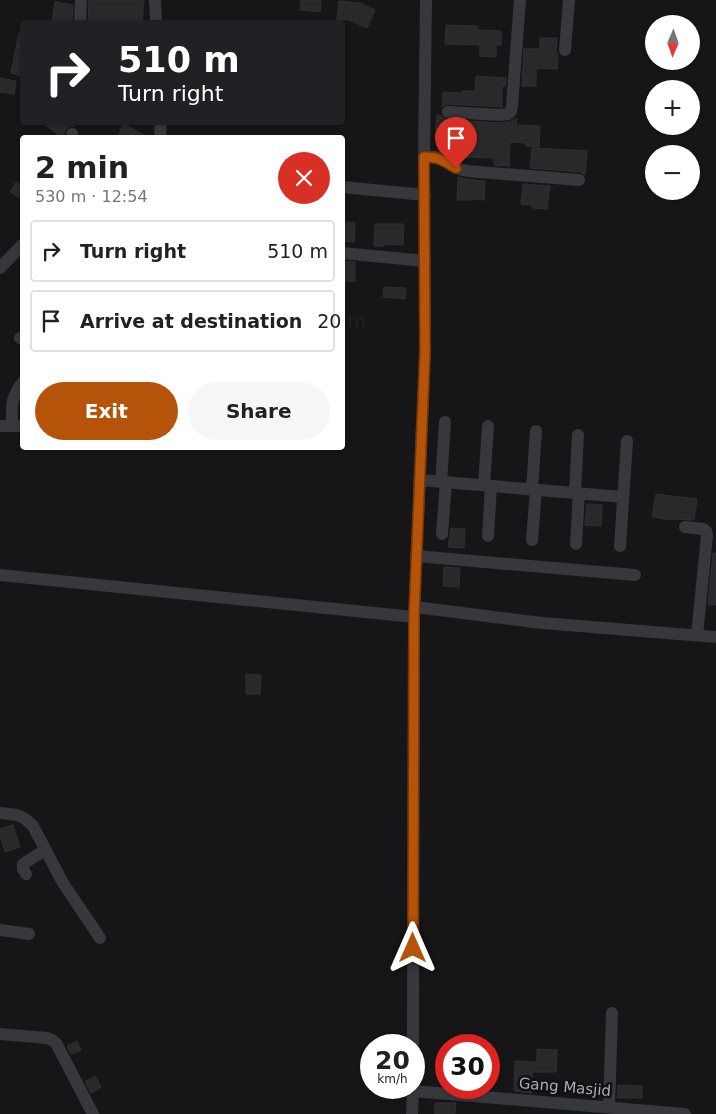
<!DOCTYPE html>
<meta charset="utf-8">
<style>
:root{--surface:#fff;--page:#f6f6f6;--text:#202124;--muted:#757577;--line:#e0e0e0;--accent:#b45309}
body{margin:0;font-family:"DejaVu Sans",sans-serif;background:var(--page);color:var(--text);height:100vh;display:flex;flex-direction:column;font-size:19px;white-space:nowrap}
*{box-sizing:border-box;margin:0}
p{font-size:16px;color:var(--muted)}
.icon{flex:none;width:28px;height:28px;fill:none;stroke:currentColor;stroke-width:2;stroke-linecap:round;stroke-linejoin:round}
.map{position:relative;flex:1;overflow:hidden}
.drawer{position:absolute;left:20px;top:135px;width:325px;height:315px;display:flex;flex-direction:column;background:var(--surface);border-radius:5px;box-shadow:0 1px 4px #0004}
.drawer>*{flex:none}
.top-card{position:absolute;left:20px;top:20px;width:325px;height:105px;border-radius:5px;box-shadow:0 1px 4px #0004;background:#202124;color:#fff;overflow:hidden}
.needle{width:32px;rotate:182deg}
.buttons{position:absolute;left:645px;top:15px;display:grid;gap:10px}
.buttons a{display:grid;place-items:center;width:55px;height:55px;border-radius:50%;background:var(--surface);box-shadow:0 1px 4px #0004;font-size:25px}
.speed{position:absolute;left:360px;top:1034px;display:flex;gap:10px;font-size:25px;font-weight:700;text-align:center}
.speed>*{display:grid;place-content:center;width:65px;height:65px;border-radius:50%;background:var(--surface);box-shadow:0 1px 4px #0004;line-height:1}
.speed small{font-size:12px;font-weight:400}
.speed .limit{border:8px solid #d22;background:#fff;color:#111}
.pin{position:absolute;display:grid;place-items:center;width:42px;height:42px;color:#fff;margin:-51px -21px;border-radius:50% 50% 50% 0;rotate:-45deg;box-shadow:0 0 5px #0007}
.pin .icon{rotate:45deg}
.me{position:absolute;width:55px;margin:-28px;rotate:0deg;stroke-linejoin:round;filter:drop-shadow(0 0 4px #0008)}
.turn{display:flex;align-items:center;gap:18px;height:105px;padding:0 15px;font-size:22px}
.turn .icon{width:65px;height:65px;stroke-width:2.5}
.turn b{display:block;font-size:35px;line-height:42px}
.round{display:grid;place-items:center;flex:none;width:52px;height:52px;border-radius:26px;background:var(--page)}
.headline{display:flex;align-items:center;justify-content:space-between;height:85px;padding:0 15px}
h1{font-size:30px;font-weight:700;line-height:38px}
.button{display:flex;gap:10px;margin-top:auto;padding:10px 15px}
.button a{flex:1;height:58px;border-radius:30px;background:var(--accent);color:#fff;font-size:20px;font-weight:700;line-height:58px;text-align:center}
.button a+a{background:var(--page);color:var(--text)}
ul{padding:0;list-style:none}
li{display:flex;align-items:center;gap:15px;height:62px;margin:0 10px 8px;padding:0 5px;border:2px solid var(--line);border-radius:5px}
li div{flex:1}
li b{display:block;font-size:19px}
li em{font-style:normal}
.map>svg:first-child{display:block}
.building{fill:#29292c;stroke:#303034}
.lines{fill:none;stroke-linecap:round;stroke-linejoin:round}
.minor{stroke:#37383d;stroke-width:12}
.route-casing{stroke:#753606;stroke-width:12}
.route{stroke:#b45309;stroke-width:9}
.labels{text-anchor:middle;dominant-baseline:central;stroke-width:5;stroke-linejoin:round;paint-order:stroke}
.street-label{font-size:15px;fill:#a8adb8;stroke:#111113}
</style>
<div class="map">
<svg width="716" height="1114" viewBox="0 0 716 1114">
<rect width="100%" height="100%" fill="#161618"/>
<g class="building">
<path d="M89,0H144L142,22H88Z"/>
<path d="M301,0H321L320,12L300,10Z"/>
<path d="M339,1L359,3L375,10L367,28L349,20L337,19Z"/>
<path d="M55,2L73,5L72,22H52Z"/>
<path d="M446,25L477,26V30L501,31V45H496V57L480,56V45L445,44Z"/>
<path d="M19,33H22V76L11,73Z"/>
<path d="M540,38H557L556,54H558L557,69L538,68V69H536V86H522L524,49H540Z"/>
<path d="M476,76L506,78L505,86H502V107L448,104L445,105L442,107L443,92L462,93V91H475Z"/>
<path d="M0,78L16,81L14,94L0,92Z"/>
<path d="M437,115H441L443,118L448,120L500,123L509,122L517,118L516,125L540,126L539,147L526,146V143L510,142L509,166L494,165V158L470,157V158H456L443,151L444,137L435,136Z"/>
<path d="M41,122H76L74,126H70L66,129L64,132V138H63Z"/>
<path d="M124,124L149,138H117Z"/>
<path d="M532,148L587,151L585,175L580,172L530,168Z"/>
<path d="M458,177L466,179L485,181L484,200L470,199V200H457Z"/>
<path d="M16,182L22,185V199L10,192Z"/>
<path d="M523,184L550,186L547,209L532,208V205L521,204Z"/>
<path d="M345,222L355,223L354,242L344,241Z"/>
<path d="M375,224H404L403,245L383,244V246H374Z"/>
<path d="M342,261L355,262V281H342Z"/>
<path d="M384,287L406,288L405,299L383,297Z"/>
<path d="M656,494L697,499L694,520L671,519V520L652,517Z"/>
<path d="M587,504L602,505L601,526L585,525Z"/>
<path d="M451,528L465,529L464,548L448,547Z"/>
<path d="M713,553H716V605H708Z"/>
<path d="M444,567L460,568L459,587L443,586Z"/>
<path d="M246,674L261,675L260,694H246Z"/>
<path d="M13,825L20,847L5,852L0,835V829Z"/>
<path d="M77,1041L81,1050L71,1054L67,1046Z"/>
<path d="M537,1049L557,1050L556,1072H532V1093L514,1091L515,1061L537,1062Z"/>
<path d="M95,1076L101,1087L91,1093L85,1082Z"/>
<path d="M618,1085L642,1086V1098H617Z"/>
<path d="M435,1103H456L455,1114H435Z"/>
</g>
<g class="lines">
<g class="minor">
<path d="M155,0L156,22"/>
<path d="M80,22L81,0"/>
<path d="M565,50L569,0"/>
<path d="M448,112L500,115L508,114L511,111L512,106L520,0"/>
<path d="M72,134L73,138"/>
<path d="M160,138L161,122"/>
<path d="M424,157H435L442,159L456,168L467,171L579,180"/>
<path d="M342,187L425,195"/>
<path d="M342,253L425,261"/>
<path d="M0,268L22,245"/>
<path d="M20,338L22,339"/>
<path d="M0,426H22"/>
<path d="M12,426C12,407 10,399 22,383"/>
<path d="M419,480L623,497"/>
<path d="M441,482L445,422"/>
<path d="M484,485L488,426"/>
<path d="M532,489L536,431"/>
<path d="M575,493L578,435"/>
<path d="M685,527L703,529L706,531L707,535L697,635"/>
<path d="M442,534L446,482"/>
<path d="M488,536L491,486"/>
<path d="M532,540L536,490"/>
<path d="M576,544L579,493"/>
<path d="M620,546L627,441"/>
<path d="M416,556L635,575"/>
<path d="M0,575L414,617"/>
<path d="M415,607L542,623L716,637"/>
<path d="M0,813L17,815L24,818L33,826L63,883L100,938"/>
<path d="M26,874L23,869V864L45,850"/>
<path d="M0,930L29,934"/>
<path d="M0,1034L47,1038L52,1040L56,1043L93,1114"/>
<path d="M413,1045L414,617L425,352L424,157L426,0"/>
<path d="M413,1091L685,1114"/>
<path d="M609,1107L612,1013"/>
<path d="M412,1114L413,1088"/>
</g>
</g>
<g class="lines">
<defs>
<path id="route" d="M413,948L414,617L425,352L424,157C440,157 443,161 456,168"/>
</defs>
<use href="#route" class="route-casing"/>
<use href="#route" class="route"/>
</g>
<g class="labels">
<g class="street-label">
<text transform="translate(565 1087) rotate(5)">Gang Masjid</text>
</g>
</g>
</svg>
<div class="buttons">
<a><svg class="needle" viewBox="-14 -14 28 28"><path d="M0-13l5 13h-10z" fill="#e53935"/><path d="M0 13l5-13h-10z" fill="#757577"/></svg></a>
<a>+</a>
<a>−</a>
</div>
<div class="speed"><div>20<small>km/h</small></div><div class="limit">30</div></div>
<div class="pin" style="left:456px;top:168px;background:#d93025"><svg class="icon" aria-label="arrive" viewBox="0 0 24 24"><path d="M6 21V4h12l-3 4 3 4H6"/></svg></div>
<svg class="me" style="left:413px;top:948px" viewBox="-20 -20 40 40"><path d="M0-17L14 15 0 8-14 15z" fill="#b45309" stroke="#fff" stroke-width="4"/></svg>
<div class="top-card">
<div class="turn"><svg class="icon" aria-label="right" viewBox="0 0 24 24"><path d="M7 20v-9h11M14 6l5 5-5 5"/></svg><div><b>510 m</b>Turn right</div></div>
</div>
<section class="drawer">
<div class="headline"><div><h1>2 min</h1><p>530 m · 12:54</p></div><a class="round" style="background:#d93025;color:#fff"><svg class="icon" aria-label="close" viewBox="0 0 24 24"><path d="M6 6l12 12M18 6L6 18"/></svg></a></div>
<ul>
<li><svg class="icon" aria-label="right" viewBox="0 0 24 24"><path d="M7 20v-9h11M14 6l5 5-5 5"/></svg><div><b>Turn right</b></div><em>510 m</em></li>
<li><svg class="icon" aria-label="arrive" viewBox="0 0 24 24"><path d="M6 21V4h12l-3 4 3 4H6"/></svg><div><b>Arrive at destination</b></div><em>20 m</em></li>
</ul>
<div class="button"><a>Exit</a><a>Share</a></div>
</section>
</div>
